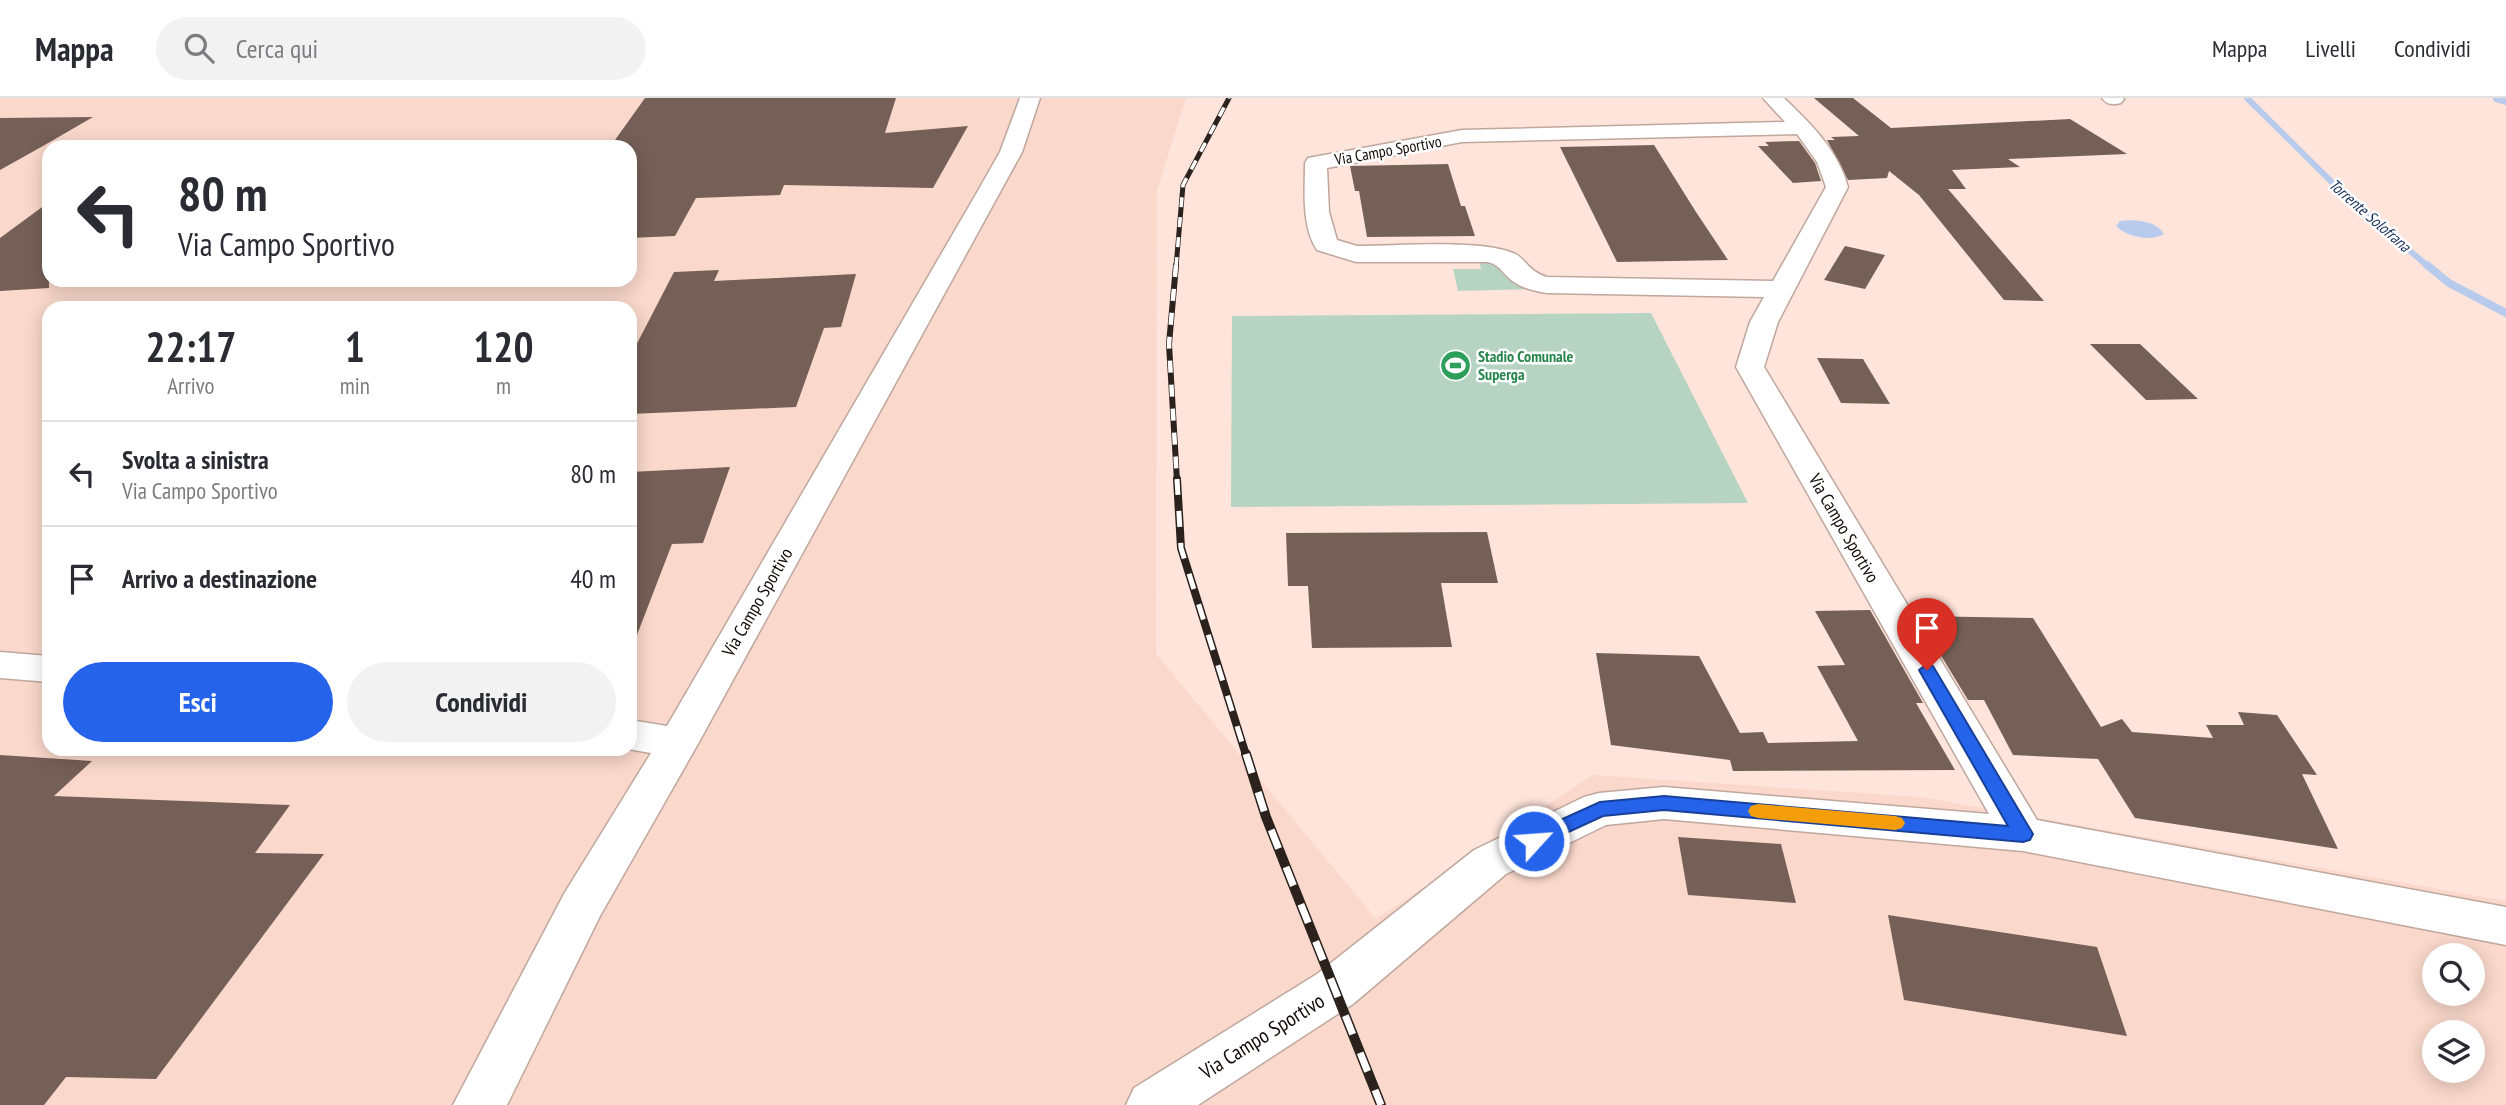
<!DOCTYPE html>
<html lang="it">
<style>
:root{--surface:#fff;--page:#f2f2f3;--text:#2b2b33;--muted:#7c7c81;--line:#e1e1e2;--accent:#2563eb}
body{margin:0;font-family:"PT Sans Narrow",sans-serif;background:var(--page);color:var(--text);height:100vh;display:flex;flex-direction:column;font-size:26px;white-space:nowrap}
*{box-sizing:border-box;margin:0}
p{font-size:23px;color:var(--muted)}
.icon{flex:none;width:38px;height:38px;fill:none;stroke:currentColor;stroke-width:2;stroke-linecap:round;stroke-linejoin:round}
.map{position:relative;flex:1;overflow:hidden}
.details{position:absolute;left:42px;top:203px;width:595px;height:455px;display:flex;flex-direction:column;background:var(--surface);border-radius:21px;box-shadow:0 4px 18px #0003}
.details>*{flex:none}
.banner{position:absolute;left:42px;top:42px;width:595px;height:147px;border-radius:21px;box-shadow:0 4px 18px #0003;background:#fff;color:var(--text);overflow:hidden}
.tools{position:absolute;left:2422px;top:845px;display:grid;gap:14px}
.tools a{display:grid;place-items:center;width:63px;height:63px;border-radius:50%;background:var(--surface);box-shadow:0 4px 18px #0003;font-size:35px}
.pin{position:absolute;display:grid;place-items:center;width:60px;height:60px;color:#fff;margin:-72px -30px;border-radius:50% 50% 50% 0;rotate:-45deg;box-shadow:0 0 7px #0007}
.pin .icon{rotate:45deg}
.me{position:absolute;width:77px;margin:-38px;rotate:64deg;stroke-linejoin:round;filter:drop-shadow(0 0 5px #0008)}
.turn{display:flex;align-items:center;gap:24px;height:147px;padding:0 21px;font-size:32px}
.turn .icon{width:91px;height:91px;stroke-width:2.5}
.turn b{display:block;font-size:49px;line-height:60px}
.eta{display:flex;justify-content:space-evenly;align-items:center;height:119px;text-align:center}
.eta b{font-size:42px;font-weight:800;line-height:49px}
.primary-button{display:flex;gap:14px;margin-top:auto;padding:14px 21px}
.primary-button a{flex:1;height:80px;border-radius:42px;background:var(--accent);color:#fff;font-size:28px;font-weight:800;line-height:80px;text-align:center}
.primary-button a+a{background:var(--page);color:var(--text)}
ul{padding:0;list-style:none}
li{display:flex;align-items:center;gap:21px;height:105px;padding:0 21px;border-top:2px solid var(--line)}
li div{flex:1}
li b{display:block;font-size:26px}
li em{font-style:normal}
header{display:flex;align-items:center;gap:42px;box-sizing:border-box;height:98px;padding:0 35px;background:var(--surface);border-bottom:2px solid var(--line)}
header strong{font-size:33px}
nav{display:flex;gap:38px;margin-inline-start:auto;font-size:24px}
.search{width:490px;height:63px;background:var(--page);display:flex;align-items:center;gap:18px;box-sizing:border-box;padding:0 24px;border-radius:38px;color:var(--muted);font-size:26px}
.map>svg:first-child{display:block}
.built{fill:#fad8cb;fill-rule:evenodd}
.green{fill:#b7d4c3}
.water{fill:#b8cbec}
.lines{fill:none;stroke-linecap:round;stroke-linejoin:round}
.stream-far1{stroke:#b8cbec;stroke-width:6}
.stream{stroke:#b8cbec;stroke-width:8}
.canal{fill:#b8cbec;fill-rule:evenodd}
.building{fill:#756057}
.minor-casing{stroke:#bfa79d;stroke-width:3}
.minor{fill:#fff;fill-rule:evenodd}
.rail-far3-casing{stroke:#2b211d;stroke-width:5}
.rail-far2-casing{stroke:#2b211d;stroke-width:6}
.rail-far1-casing{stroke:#2b211d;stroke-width:8}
.rail-casing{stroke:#2b211d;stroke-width:10}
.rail-far3{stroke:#fff;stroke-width:3.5;stroke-dasharray:10;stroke-linecap:butt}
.rail-far2{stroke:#fff;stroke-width:4.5;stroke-dasharray:12;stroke-linecap:butt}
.rail-far1{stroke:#fff;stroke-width:5;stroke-dasharray:16;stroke-linecap:butt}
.rail{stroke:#fff;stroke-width:7;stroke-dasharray:20;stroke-linecap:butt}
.route{fill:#2563eb;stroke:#184099;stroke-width:2}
.slow{fill:#f59e0b}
.labels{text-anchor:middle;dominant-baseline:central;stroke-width:5;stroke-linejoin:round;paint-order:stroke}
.far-street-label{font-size:16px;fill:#120a07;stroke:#fff}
.far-water-label{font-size:16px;font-style:italic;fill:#172f59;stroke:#fff}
.far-leisure-label{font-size:16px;font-weight:bold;fill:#27864d;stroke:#fff;text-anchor:start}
.street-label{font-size:18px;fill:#120a07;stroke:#fff}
.near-street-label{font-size:21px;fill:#120a07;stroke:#fff}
</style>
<header>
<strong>Mappa</strong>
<div class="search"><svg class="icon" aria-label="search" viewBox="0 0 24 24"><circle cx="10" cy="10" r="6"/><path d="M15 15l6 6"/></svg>Cerca qui</div>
<nav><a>Mappa</a><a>Livelli</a><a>Condividi</a></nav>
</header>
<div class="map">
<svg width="2506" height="1007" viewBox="0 0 2506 1007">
<rect width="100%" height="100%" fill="#fee4da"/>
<path class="built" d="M0,0H1186L1157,92L1156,556L1376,821L1593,677L1920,699L2506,803V1007H0ZM49,49H630V182H49ZM49,210H630V651H49ZM2434,858H2473V896H2434ZM2434,934H2473V973H2434Z"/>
<g class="green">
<path d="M1479,161L1496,166C1505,182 1517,186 1534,191L1458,193L1453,171H1481Z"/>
<path d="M1651,215L1748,405L1231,409L1232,218Z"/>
</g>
<path class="water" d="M2120,123C2134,121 2156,122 2164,136C2150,144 2127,139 2116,128Z"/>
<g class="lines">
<path class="stream-far1" d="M2247,0L2353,105L2429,169"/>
<path class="stream" d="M2427,167L2449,185L2506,215"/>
<path class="canal" d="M2492,0H2506V7L2495,4Z"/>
</g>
<g class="building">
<path d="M645,0H896L885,35L968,28L933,90L784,87L780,97L696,100L675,138L630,140V49H610Z"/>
<path d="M1814,0H1853L1891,30L2070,21L2127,56L2008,61L2020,69L1952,72L1966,91H1948L2044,203L2004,202L1919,97L1889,73L1887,80L1848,82L1827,42H1835L1831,39L1859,38Z"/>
<path d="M93,19L43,48L0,72V20Z"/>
<path d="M1799,43L1815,65L1821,83L1793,85L1758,48H1769L1765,44Z"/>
<path d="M1654,47L1696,114L1728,162L1617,164L1560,49Z"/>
<path d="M1448,66L1461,108H1465L1475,138L1367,139L1359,93H1355L1350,68Z"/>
<path d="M49,104V190L0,193V140Z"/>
<path d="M1845,148L1885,157L1865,191L1824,182Z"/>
<path d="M719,172L714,183L856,176L841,229L824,230L796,309L630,316V259L674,174Z"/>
<path d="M2090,246H2140L2198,301L2146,302Z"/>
<path d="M1817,260L1863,261L1890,306L1841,305Z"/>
<path d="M730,369L703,445L672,446L632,550L630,549V374Z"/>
<path d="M1487,434L1498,485H1441L1452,549L1312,550L1308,488H1288L1286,435Z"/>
<path d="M1870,512L1923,605H1916L1955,672L1733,673L1730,662L1611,647L1596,555L1699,558L1740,635L1763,634L1768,645L1858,643L1817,568L1845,567L1815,513Z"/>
<path d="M1917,518L2033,520L2101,629L2122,621L2132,634L2213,640L2206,627H2244L2238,614L2277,617L2317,677L2302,676L2338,751L2135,720L2098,661L2013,657L1984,602H1968Z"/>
<path d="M0,657L92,663L54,698L290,707L255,755L324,756L156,981L66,979L44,1007H0Z"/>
<path d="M1678,739L1781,746L1796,805L1688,797Z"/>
<path d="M1888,817L2097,849L2127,938L1904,902Z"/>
</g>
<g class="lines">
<defs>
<g id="minor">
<path d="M1020,0H1040L1022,54L699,644L600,818L507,1007H453L564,796L651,655L628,651L630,622L667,628L975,98L1000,54Z"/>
<path d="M1763,0H1784C1811,26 1838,52 1848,89L1778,224L1764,269L2037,722L2506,809V847L2023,753L1664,721L1606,727L1506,776L1353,906L1198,1007H1126L1134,990L1317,876L1474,752L1584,699L1599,695L1664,689L1989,716L1736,269L1750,224L1764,199L1547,195C1536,193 1524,191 1514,184C1503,177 1501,167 1488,164H1356L1317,152C1301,128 1305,92 1305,65L1308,60L1462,32L1785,24ZM1797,36L1817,64L1826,89L1773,183L1547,179C1528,174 1525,159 1513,155C1478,141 1398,148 1357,148L1337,142L1329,114L1327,70L1462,44Z"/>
<path d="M2102,0H2123L2124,1L2121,5C2113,7 2107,7 2102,0Z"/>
<path d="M0,554L49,558V584L0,580Z"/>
</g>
</defs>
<use href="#minor" class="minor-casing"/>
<use href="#minor" class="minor"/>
<defs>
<path id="rail-far3" d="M1176,169L1183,87L1229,0"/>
<path id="rail-far2" d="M1176,167L1169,246L1177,383"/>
<path id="rail-far1" d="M1177,381L1181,450L1246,657"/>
<path id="rail" d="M1246,656L1266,719L1381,1007"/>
</defs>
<use href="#rail-far3" class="rail-far3-casing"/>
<use href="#rail-far2" class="rail-far2-casing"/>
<use href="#rail-far1" class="rail-far1-casing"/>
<use href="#rail" class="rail-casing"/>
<use href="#rail-far3" class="rail-far3"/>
<use href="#rail-far2" class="rail-far2"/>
<use href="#rail-far1" class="rail-far1"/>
<use href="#rail" class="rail"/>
</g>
<path class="route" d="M1927,566L1933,568L2030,731L2033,736L2030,742L2023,744L1664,712L1603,718L1534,750L1527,748L1524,743L1527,737L1600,704L1664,698L2008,728L1919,572Z"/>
<path class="slow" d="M1758,706L1895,718L1902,720L1905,725L1902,730L1895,732L1758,720L1751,718L1748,713L1751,708Z"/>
<defs>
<symbol id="stadium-disc" viewBox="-11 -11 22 22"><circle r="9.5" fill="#2e9e5b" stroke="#fff"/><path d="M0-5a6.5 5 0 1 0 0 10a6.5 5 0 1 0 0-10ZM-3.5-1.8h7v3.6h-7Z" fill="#fff"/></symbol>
</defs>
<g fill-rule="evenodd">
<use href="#stadium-disc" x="1438" y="250" width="35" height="35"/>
</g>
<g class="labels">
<g class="far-street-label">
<text transform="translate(1388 52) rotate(-10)">Via Campo Sportivo</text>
</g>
<g class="far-water-label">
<text transform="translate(2370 117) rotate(41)">Torrente Solofrana</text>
</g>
<g class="far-leisure-label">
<text x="1478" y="258">Stadio Comunale<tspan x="1478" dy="18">Superga</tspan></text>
</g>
<g class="street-label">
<text transform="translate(1844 430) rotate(60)">Via Campo Sportivo</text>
<text transform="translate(757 504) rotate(-60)">Via Campo Sportivo</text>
</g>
<g class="near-street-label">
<text transform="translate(1262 938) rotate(-32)">Via Campo Sportivo</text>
</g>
</g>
</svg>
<div class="tools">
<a><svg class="icon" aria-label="search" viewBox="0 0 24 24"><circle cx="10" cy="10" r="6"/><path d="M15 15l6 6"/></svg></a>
<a><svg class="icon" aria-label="layers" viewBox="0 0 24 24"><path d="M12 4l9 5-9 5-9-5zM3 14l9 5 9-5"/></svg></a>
</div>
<div class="pin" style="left:1927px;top:572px;background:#d93025"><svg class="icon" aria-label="arrive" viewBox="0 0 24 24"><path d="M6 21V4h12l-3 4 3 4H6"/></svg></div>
<svg class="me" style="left:1534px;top:743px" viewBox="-20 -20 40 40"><circle r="17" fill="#2563eb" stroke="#fff" stroke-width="3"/><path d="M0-11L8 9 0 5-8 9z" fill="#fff"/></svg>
<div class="banner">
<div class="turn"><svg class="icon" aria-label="left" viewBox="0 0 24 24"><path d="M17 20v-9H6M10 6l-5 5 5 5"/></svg><div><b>80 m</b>Via Campo Sportivo</div></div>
</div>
<section class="details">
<div class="eta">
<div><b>22:17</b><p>Arrivo</p></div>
<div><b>1</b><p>min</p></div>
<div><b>120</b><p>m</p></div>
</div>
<ul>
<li><svg class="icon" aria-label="left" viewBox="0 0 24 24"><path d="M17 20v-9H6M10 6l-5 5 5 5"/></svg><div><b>Svolta a sinistra</b><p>Via Campo Sportivo</p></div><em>80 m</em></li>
<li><svg class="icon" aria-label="arrive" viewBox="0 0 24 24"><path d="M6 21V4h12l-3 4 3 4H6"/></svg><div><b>Arrivo a destinazione</b></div><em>40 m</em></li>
</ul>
<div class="primary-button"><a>Esci</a><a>Condividi</a></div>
</section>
</div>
